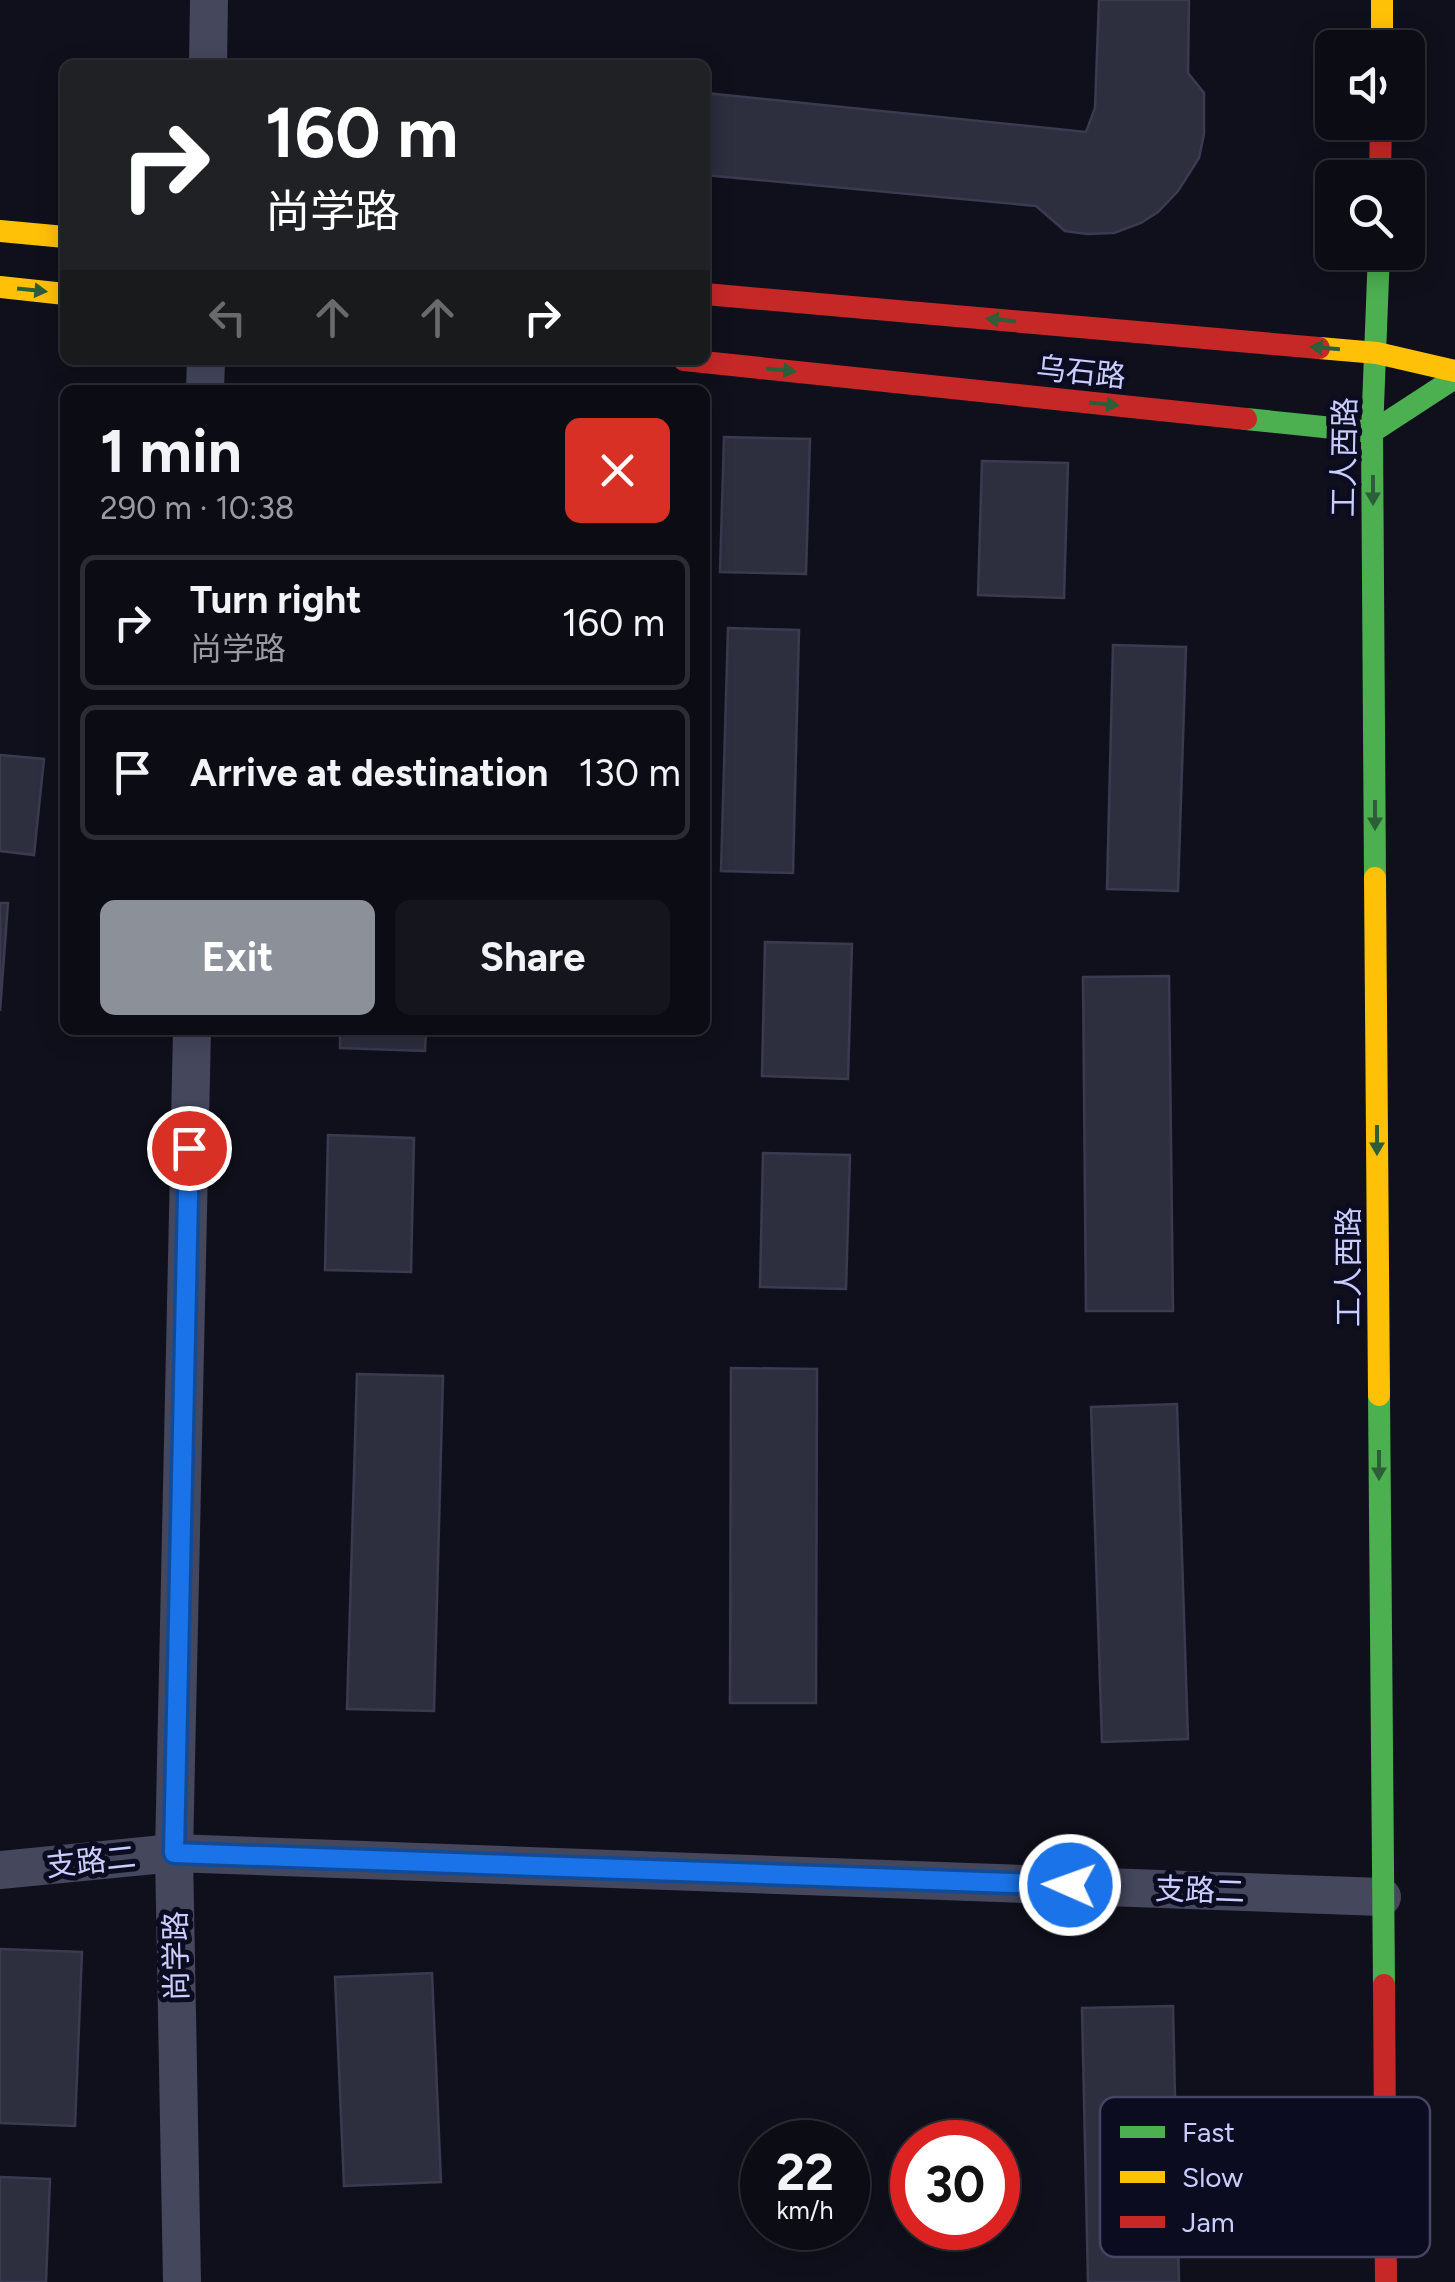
<!DOCTYPE html>
<meta charset="utf-8">
<style>
:root{--surface:#0c0c15;--page:#15151e;--text:#f1f3f6;--muted:#9a9ba0;--line:#2c2c34;--accent:#8c9099}
body{margin:0;font-family:Figtree,"Noto Sans SC",sans-serif;background:var(--page);color:var(--text);height:100vh;display:flex;flex-direction:column;font-size:38px;white-space:nowrap}
*{box-sizing:border-box;margin:0}
p{font-size:32px;color:var(--muted)}
.icon{flex:none;width:55px;height:55px;fill:none;stroke:currentColor;stroke-width:2;stroke-linecap:round;stroke-linejoin:round}
.map{position:relative;flex:1;overflow:hidden}
.panel{position:absolute;left:60px;top:385px;width:650px;height:650px;display:flex;flex-direction:column;background:var(--surface);border-radius:15px;box-shadow:0 5px 25px #0003,0 0 0 2px var(--line)}
.panel>*{flex:none}
.hud{position:absolute;left:60px;top:60px;width:650px;height:305px;border-radius:15px;box-shadow:0 5px 25px #0003,0 0 0 2px var(--line);background:#202124;color:#fff;overflow:hidden}
.buttons{position:absolute;left:1315px;top:30px;display:grid;gap:20px}
.buttons a{display:grid;place-items:center;width:110px;height:110px;border-radius:15px;background:var(--surface);box-shadow:0 5px 25px #0003,0 0 0 2px var(--line);font-size:50px}
.speed{position:absolute;left:740px;top:2120px;display:flex;gap:20px;font-size:50px;font-weight:700;text-align:center}
.speed>*{display:grid;place-content:center;width:130px;height:130px;border-radius:50%;background:var(--surface);box-shadow:0 5px 25px #0003,0 0 0 2px var(--line);line-height:1}
.speed small{font-size:25px;font-weight:400}
.speed .limit{border:15px solid #d22;background:#fff;color:#111}
.pin{position:absolute;display:grid;place-items:center;width:85px;height:85px;color:#fff;margin:-42px;border:5px solid #fff;border-radius:50%;box-shadow:0 2px 10px #0007}
.me{position:absolute;width:110px;margin:-55px;rotate:272deg;stroke-linejoin:round;filter:drop-shadow(0 0 8px #0008)}
.turn{display:flex;align-items:center;gap:35px;height:210px;padding:0 40px;font-size:45px}
.turn .icon{width:130px;height:130px;stroke-width:2.5}
.turn b{display:block;font-size:70px;line-height:85px}
.lanes{display:flex;align-items:center;height:95px;padding:0 40px;background:#0003;justify-content:center;gap:50px;direction:ltr}
.lanes .off{opacity:.35}
.round{display:grid;place-items:center;flex:none;width:105px;height:105px;border-radius:15px;background:var(--page)}
.head{display:flex;align-items:center;justify-content:space-between;height:170px;padding:0 40px}
h1{font-size:60px;font-weight:700;line-height:75px}
.primary-button{display:flex;gap:20px;margin-top:auto;padding:20px 40px}
.primary-button a{flex:1;height:115px;border-radius:15px;background:var(--accent);color:#fff;font-size:40px;font-weight:700;line-height:115px;text-align:center}
.primary-button a+a{background:var(--page);color:var(--text)}
ul{padding:0;list-style:none}
li{display:flex;align-items:center;gap:30px;height:135px;margin:0 20px 15px;padding:0 20px;border:5px solid var(--line);border-radius:15px}
li div{flex:1}
li b{display:block;font-size:38px}
li em{font-style:normal}
.map>svg:first-child{display:block}
.building{fill:#2d2e3e;stroke:#3a3a50;stroke-width:2.5}
.lines{fill:none;stroke-linecap:round;stroke-linejoin:round}
.street{stroke:#45475d;stroke-width:38}
.fast{stroke:#4caf50;stroke-width:22}
.slow{stroke:#ffc107;stroke-width:22}
.jam{stroke:#c62828;stroke-width:22}
.oneway{fill:#2c5e38}
.route-casing{stroke:#114b97;stroke-width:25}
.route{stroke:#1a73e8;stroke-width:18}
.labels{text-anchor:middle;dominant-baseline:central;stroke-width:10;stroke-linejoin:round;paint-order:stroke}
.street-label{font-size:30px;fill:#cacdff;stroke:#0c0c20}
.key{fill:#0c0c20;stroke:#454663;stroke-width:2.5}
.key-label{font-size:28px;fill:#cacdff}
</style>
<div class="map">
<svg width="1455" height="2282" viewBox="0 0 1455 2282">
<rect width="100%" height="100%" fill="#10101c"/>
<g class="building">
<path d="M1099,0H1189L1188,73L1204,93V134L1199,158L1178,191L1158,212L1141,223L1114,233L1087,234L1065,231L1036,206L705,175V93L1086,132L1095,108Z"/>
<path d="M724,437L810,439L806,574L720,572Z"/>
<path d="M982,461L1068,463L1064,598L978,595Z"/>
<path d="M728,628L799,630L793,873L721,871Z"/>
<path d="M1113,645L1186,647L1178,891L1107,889Z"/>
<path d="M0,755L44,759L34,855L0,851Z"/>
<path d="M0,903H8L0,1011Z"/>
<path d="M765,942L852,944L848,1079L762,1076Z"/>
<path d="M1169,976L1173,1311H1086L1083,977Z"/>
<path d="M340,1030H426L425,1051L340,1048Z"/>
<path d="M328,1135L414,1138L411,1272L325,1270Z"/>
<path d="M763,1153L850,1155L846,1289L760,1287Z"/>
<path d="M731,1368L817,1369L816,1703H730Z"/>
<path d="M357,1374L443,1376L434,1711L347,1709Z"/>
<path d="M1177,1404L1188,1739L1102,1742L1091,1407Z"/>
<path d="M0,1949L82,1952L75,2126L0,2123Z"/>
<path d="M432,1973L441,2182L344,2186L335,1977Z"/>
<path d="M1173,2006L1179,2282H1088L1082,2008Z"/>
<path d="M0,2177L50,2179L46,2282H0Z"/>
</g>
<g class="lines">
<g class="street">
<path d="M208,65L209,0"/>
<path d="M205,390L206,360"/>
<path d="M0,1870L174,1853L1382,1897"/>
<path d="M182,2282L174,1853L192,1030"/>
</g>
<g class="fast">
<path d="M1246,419L1372,432L1455,378"/>
<path d="M1375,878L1372,432L1379,252"/>
<path d="M1379,1395L1384,1985"/>
</g>
<g class="slow">
<path d="M1382,0V48"/>
<path d="M0,231L65,237"/>
<path d="M0,287L65,294"/>
<path d="M1319,348L1377,353L1455,371"/>
<path d="M1375,878L1379,1395"/>
</g>
<g class="jam">
<path d="M1380,178L1381,122"/>
<path d="M705,294L1319,348"/>
<path d="M684,360L1246,419"/>
<path d="M1384,1985L1386,2282"/>
</g>
</g>
<defs><path id="oneway-solid" d="M-6-.8H1V-3.2L6.5 0L1 3.2V.8H-6Z" transform="scale(2.5)"/></defs>
<g class="oneway">
<use href="#oneway-solid" transform="translate(32 290) rotate(6)"/>
<use href="#oneway-solid" transform="translate(1001 320) rotate(-175)"/>
<use href="#oneway-solid" transform="translate(1325 348) rotate(-175)"/>
<use href="#oneway-solid" transform="translate(781 370) rotate(6)"/>
<use href="#oneway-solid" transform="translate(1104 404) rotate(6)"/>
<use href="#oneway-solid" transform="translate(1373 490) rotate(90)"/>
<use href="#oneway-solid" transform="translate(1375 815) rotate(90)"/>
<use href="#oneway-solid" transform="translate(1377 1140) rotate(90)"/>
<use href="#oneway-solid" transform="translate(1379 1465) rotate(90)"/>
</g>
<g class="lines">
<defs>
<path id="route" d="M189,1148L174,1853L1070,1885"/>
</defs>
<use href="#route" class="route-casing"/>
<use href="#route" class="route"/>
</g>
<g class="labels">
<g class="street-label">
<text transform="translate(1081 372) rotate(6)">乌石路</text>
<text transform="translate(1344 457) rotate(-89)">工人西路</text>
<text transform="translate(1348 1267) rotate(-90)">工人西路</text>
<text transform="translate(91 1861) rotate(-6)">支路二</text>
<text transform="translate(1200 1890) rotate(2)">支路二</text>
<text transform="translate(176 1956) rotate(-91)">尚学路</text>
</g>
</g>
<rect x="1100" y="2097" width="330" height="160" rx="15" class="key"/>
<rect x="1120" y="2126" width="45" height="12" fill="#4caf50"/>
<rect x="1120" y="2171" width="45" height="12" fill="#ffc107"/>
<rect x="1120" y="2216" width="45" height="12" fill="#c62828"/>
<g class="key-label">
<text x="1182" y="2142">Fast</text>
<text x="1182" y="2187">Slow</text>
<text x="1182" y="2232">Jam</text>
</g>
</svg>
<div class="buttons">
<a><svg class="icon" aria-label="sound" viewBox="0 0 24 24"><path d="M4 9h4l5-4v14l-5-4H4zM17 9q2 3 0 6"/></svg></a>
<a><svg class="icon" aria-label="search" viewBox="0 0 24 24"><circle cx="10" cy="10" r="6"/><path d="M15 15l6 6"/></svg></a>
</div>
<div class="speed"><div>22<small>km/h</small></div><div class="limit">30</div></div>
<div class="pin" style="left:189px;top:1148px;background:#d93025"><svg class="icon" aria-label="arrive" viewBox="0 0 24 24"><path d="M6 21V4h12l-3 4 3 4H6"/></svg></div>
<svg class="me" style="left:1070px;top:1885px" viewBox="-20 -20 40 40"><circle r="17" fill="#1a73e8" stroke="#fff" stroke-width="3"/><path d="M0-11L8 9 0 5-8 9z" fill="#fff"/></svg>
<div class="hud">
<div class="turn"><svg class="icon" aria-label="right" viewBox="0 0 24 24"><path d="M7 20v-9h11M14 6l5 5-5 5"/></svg><div><b>160 m</b>尚学路</div></div>
<div class="lanes"><svg class="icon off" aria-label="left" viewBox="0 0 24 24"><path d="M17 20v-9H6M10 6l-5 5 5 5"/></svg><svg class="icon off" aria-label="ahead" viewBox="0 0 24 24"><path d="M12 20V5M6 11l6-6 6 6"/></svg><svg class="icon off" aria-label="ahead" viewBox="0 0 24 24"><path d="M12 20V5M6 11l6-6 6 6"/></svg><svg class="icon" aria-label="right" viewBox="0 0 24 24"><path d="M7 20v-9h11M14 6l5 5-5 5"/></svg></div>
</div>
<section class="panel">
<div class="head"><div><h1>1 min</h1><p>290 m · 10:38</p></div><a class="round" style="background:#d93025;color:#fff"><svg class="icon" aria-label="close" viewBox="0 0 24 24"><path d="M6 6l12 12M18 6L6 18"/></svg></a></div>
<ul>
<li><svg class="icon" aria-label="right" viewBox="0 0 24 24"><path d="M7 20v-9h11M14 6l5 5-5 5"/></svg><div><b>Turn right</b><p>尚学路</p></div><em>160 m</em></li>
<li><svg class="icon" aria-label="arrive" viewBox="0 0 24 24"><path d="M6 21V4h12l-3 4 3 4H6"/></svg><div><b>Arrive at destination</b></div><em>130 m</em></li>
</ul>
<div class="primary-button"><a>Exit</a><a>Share</a></div>
</section>
</div>
